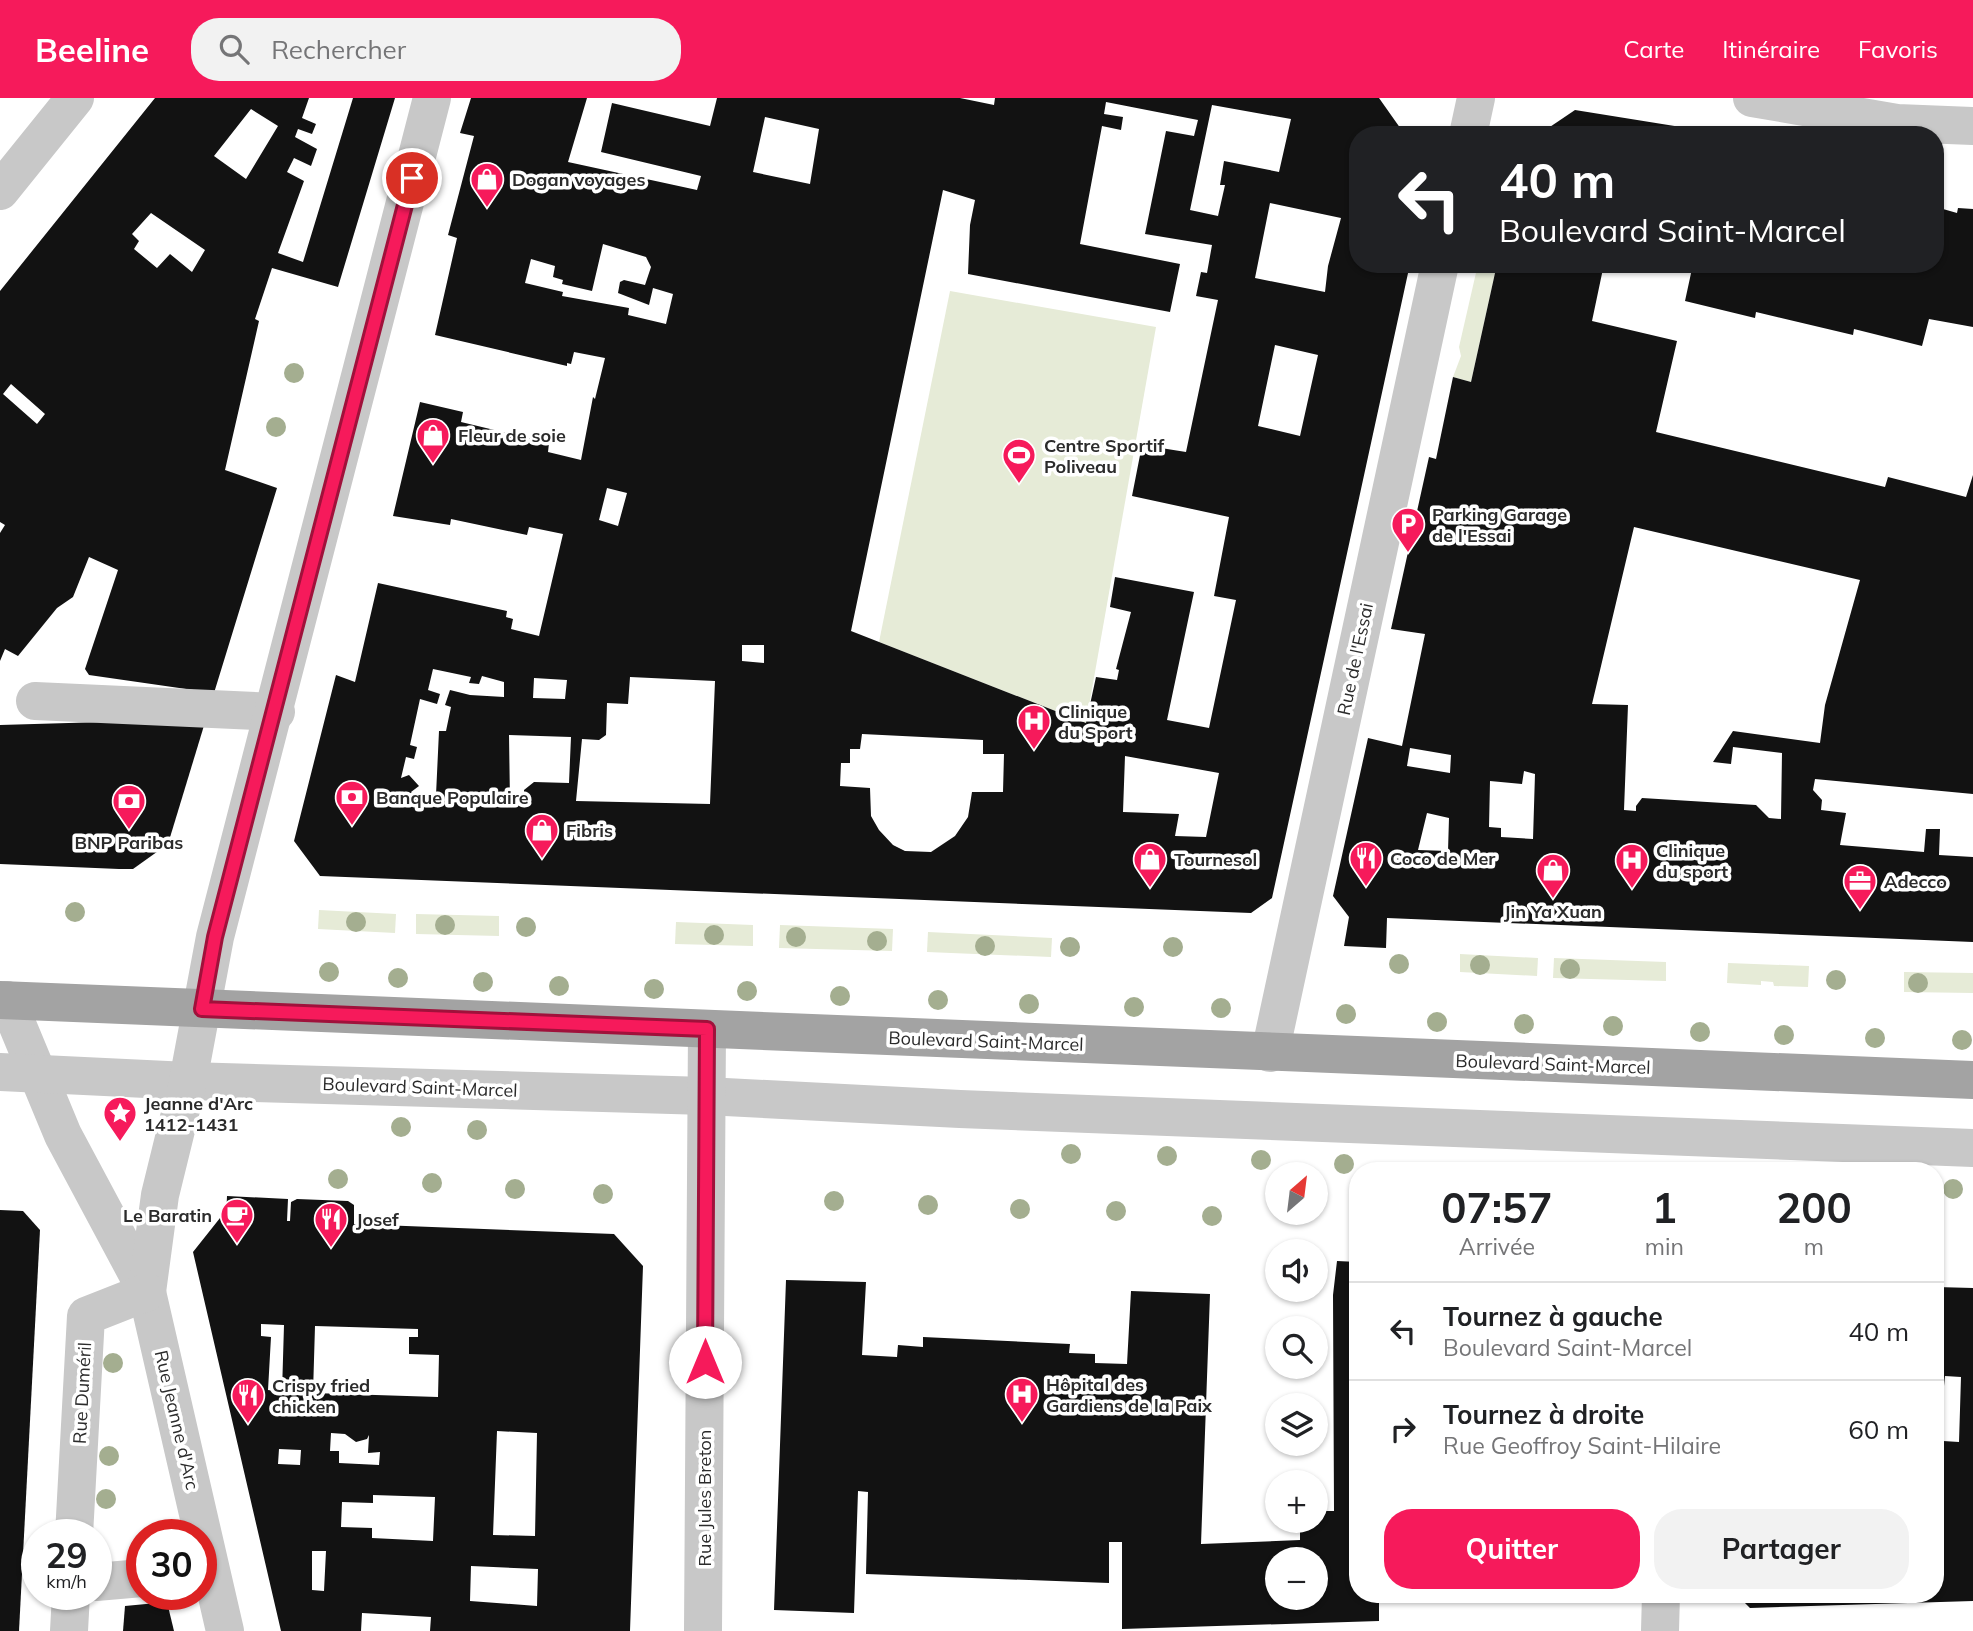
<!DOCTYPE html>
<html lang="fr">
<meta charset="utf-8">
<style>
:root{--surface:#fff;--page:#f2f2f2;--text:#202124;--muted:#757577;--line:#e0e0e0;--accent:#f61a5b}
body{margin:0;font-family:Mulish,sans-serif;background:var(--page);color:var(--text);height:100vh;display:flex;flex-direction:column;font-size:26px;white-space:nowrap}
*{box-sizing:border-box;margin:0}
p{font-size:23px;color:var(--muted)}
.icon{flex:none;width:38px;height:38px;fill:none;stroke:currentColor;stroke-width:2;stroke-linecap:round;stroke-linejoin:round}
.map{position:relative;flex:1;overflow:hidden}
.details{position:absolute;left:1349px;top:1064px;width:595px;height:441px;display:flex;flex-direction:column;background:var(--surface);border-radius:28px;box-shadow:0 2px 5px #0004}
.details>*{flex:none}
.top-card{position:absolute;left:1349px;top:28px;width:595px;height:147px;border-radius:28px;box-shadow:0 2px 5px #0004;background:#202124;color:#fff;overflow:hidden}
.needle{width:46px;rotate:28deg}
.tools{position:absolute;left:1265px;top:1064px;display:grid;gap:14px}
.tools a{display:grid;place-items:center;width:63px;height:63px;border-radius:50%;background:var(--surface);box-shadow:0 2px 5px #0004;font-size:35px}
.speed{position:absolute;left:21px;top:1421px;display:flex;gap:14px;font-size:35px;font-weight:700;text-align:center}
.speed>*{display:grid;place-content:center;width:91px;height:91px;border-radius:50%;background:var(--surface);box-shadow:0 2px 5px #0004;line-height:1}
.speed small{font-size:18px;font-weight:400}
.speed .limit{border:10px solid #d22;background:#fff;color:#111}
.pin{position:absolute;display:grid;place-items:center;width:60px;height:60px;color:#fff;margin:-30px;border:4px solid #fff;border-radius:50%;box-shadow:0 2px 7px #0007}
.me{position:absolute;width:77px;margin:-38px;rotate:0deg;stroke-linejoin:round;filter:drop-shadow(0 0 5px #0008)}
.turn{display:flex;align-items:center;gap:24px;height:147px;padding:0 35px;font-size:32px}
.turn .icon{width:91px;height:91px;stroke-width:2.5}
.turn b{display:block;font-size:49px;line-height:60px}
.eta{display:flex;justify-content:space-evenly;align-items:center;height:119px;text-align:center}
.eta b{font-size:42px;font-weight:700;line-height:49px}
.primary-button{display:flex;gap:14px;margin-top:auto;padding:14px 35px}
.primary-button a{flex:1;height:80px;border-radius:28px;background:var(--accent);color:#fff;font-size:28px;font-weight:700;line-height:80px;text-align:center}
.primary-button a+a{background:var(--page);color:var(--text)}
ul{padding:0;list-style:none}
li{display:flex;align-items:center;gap:21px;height:98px;padding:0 35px;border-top:2px solid var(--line)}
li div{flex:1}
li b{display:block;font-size:26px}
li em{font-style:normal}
header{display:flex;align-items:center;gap:42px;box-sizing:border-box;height:98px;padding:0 35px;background:var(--accent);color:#fff}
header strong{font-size:33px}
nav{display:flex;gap:38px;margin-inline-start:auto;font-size:24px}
.search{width:490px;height:63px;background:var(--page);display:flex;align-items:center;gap:18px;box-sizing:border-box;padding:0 24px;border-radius:28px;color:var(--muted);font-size:26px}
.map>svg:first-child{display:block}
.green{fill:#e6ebd7}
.building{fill:#121212;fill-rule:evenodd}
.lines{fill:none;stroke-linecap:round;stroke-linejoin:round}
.minor{stroke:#c8c8c8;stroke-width:38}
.major{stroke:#a3a3a3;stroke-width:38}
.tree{fill:#a4ae90}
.route-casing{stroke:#a0113b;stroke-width:18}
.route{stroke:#f61a5b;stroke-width:12}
.labels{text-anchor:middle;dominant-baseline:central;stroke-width:7;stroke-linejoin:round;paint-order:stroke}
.poi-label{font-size:18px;font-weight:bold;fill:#2b2b2b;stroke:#fff;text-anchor:start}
.street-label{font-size:18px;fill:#2b2b2b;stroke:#fff}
</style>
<header>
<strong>Beeline</strong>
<div class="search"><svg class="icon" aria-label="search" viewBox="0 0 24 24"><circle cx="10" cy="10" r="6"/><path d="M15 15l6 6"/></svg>Rechercher</div>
<nav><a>Carte</a><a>Itinéraire</a><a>Favoris</a></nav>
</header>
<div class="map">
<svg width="1973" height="1533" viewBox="0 0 1973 1533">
<rect width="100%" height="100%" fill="#fff"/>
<g class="green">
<path d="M1478,166H1497L1471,284L1453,279L1461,258L1459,249Z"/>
<path d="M950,193L1156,229L1086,625L879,544Z"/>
<path d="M319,812L396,816L395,835L318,831Z"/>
<path d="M416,816L499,818V838L416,836Z"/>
<path d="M676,824L753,827V848L675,846Z"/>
<path d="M780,827L893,831L892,853L779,850Z"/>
<path d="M928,834L1052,840L1051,859L927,854Z"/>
<path d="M1460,856L1538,860L1537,878L1460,874Z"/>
<path d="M1554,860L1666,864V883L1553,880Z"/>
<path d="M1728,865L1809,868L1808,889L1774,888L1773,884L1761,883V887L1727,885Z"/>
<path d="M1904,874L1973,875V895L1904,894Z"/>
</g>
<g class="building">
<path d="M155,0H309L302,20L316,26L312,36L298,31L295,39L317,51L311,68L294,60L287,74L304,83L278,155L303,164L353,0H395L338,189L272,170L255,221L259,223L225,372L277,390L214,595L89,577L85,571L118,472L89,459L73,499L57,510L18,558L5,551L0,563V435L5,427L0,424V193ZM251,11L278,28L246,81L214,58ZM151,115L205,152L192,174L170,156L157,170L134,151L139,143L132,136ZM11,286L45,316L37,326L3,296Z"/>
<path d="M471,0H587L568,64L697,92L701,78L601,54L612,5L710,28L717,0H960L994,7L995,0H1379L1403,34L1402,37H1358V166H1410L1272,800L1251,815L320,778L294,743L336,577L355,584L378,485L507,513L506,519L513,521L511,531L539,538L563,436L529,429L527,437L451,421L450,427L393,418L420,304L463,314L461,324L549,345L548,354L581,362L593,299L595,301L605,260L574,254L571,266L567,265V268L435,237L457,140L448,137L474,38L460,35ZM1106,4L1198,22L1194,38L1166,33L1145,136L1212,147L1207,175L1201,174L1196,198L1218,202L1186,354L1142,347L1132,398L1229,419L1214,498L1236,502L1209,630L1167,622L1194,494L1115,479L1110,509L1131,514L1116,571L1119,572L1117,582L1096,579L1086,625L851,533L943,92L975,102L970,127L968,176L1170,214L1180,166L1080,146L1102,28L1121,32L1123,19L1104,16ZM1212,7L1291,21L1279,74L1224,63L1220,87H1225L1218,118L1190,112ZM765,19L819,31L810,86L753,74ZM1270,105L1341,120L1328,168L1325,194L1255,180ZM603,146L646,159L651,169L645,187L624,182L620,184L618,195L649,207L653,190L673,196L666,226L628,217L629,210L562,198L563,194L525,185L531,161L555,168L553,179L563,182L562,186L592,193ZM1275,247L1318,257L1300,338L1258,328ZM607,390L627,395L618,428L599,422ZM742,547H764V565L742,563ZM433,571L471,579L469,585L479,586L482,578L504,584V599L470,597L450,592L445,607L451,609L446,633H439L436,697L413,695L411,694L419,688L409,677L401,680L406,659L414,661L417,649L410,647L420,601L437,606L440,596L428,592ZM630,579L715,583L710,706L576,703L582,641L599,642L606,637L607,605L628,606ZM534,580L567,582L565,601L533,600ZM862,636L983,642V656H1004L1003,694H972L968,719L955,738L931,754L905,753L893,747L879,732L871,718L870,690L840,688L841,665H850V651H860ZM509,637L571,639L569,685L534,684L524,692V704H510ZM1125,658L1219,675L1206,739L1175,738L1179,716L1123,714Z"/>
<path d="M1575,12L1718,35V37H1538Z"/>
<path d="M1936,109L1957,115L1958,110L1973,111V229L1929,221L1922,248L1854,231L1853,237L1756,214L1755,220L1685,203L1693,166H1936Z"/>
<path d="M1497,166H1604L1592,223L1677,243L1656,334L1885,389L1888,379L1966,399L1973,377V696L1815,681L1813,692L1822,702L1821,712L1846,715L1840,747L1924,754L1926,731H1940L1939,757L1973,759V844L1387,820L1386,850L1344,848L1349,819L1333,798L1368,640L1402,648L1425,536L1391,531L1429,359L1436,361L1453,279L1471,284ZM1634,429L1860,482L1825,607L1820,645L1733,633L1713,664L1731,666L1733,649L1782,655L1781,721L1769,720L1756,707L1642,700L1636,708V713L1624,712L1628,607L1592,606ZM1410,650L1451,657L1450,675L1407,668ZM1524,673L1535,676L1533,741L1501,739V730L1489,729L1490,683L1522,686ZM1427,715L1449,720L1448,753L1418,752Z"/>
<path d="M206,621L168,746L133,771H119L0,766V627Z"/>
<path d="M227,1098L288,1101L287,1123H290L291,1104L297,1101L348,1103L354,1107V1126L614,1136L643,1168L630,1533H430L431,1519L362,1515L361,1533H281L193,1154L220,1120H226ZM261,1226L284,1227L282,1294L268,1292L271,1239L261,1238ZM315,1228L418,1231V1239H409V1256L439,1257L438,1299L313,1295ZM497,1333L537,1335L535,1438L493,1437ZM331,1335L345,1336L356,1344L367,1341L369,1337L368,1355L380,1354L379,1367L339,1365V1353H330ZM279,1351L301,1352L300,1367L278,1366ZM373,1397L435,1399L433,1443L372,1440V1430L341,1429L342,1404L373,1405ZM312,1453H326L324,1493L312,1492ZM471,1468L538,1471L537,1508L470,1503Z"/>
<path d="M0,1112L23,1113L40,1132L19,1533H0Z"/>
<path d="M1337,1163L1358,1164V1496H1379V1523L1122,1531V1444H1109V1485L866,1476L868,1394L858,1393L854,1515L774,1512L786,1182L866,1184L862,1257L897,1259L898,1247L923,1249V1239L1070,1246L1069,1255L1095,1256V1265L1127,1266L1131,1193L1210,1196L1201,1446L1300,1442V1423H1316V1413H1334L1333,1197ZM1278,1461H1316V1500H1278Z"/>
<path d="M1936,1189L1973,1190V1503L1750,1510L1736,1496H1936V1421H1944L1943,1351L1936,1350V1337L1943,1338V1343L1959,1344L1961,1279L1945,1278L1944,1288H1936Z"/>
<path d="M1468,1496H1533L1527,1502Z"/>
<path d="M167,1504L174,1533H123L125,1508Z"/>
</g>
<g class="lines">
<g class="minor">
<path d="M1752,0L1897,25L1973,28"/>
<path d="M1468,37L1476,0"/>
<path d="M0,93L75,0"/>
<path d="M35,603L276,614"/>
<path d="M7,902L63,1037L147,1194L225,1533"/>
<path d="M1270,955L1440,166"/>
<path d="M0,974L188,983L706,998L960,1011L1973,1050"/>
<path d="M147,1194L160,1097L188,983L215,839L432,0"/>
<path d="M74,1437L86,1218L147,1194"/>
<path d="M96,1484L142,1480"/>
<path d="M69,1533L71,1496"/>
<path d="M703,1533L707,931"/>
<path d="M1660,1533L1661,1496"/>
</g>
<path class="major" d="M0,902L1973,982"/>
</g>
<g class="tree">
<circle cx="294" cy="275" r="10"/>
<circle cx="276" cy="329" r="10"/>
<circle cx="75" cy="814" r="10"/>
<circle cx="356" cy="824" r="10"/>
<circle cx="445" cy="827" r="10"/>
<circle cx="526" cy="829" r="10"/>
<circle cx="714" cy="837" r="10"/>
<circle cx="796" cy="839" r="10"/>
<circle cx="877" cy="843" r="10"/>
<circle cx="985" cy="848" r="10"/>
<circle cx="1070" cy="849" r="10"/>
<circle cx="1173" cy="849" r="10"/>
<circle cx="1399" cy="866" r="10"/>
<circle cx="1480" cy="867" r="10"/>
<circle cx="1570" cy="871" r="10"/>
<circle cx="329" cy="874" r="10"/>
<circle cx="398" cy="880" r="10"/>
<circle cx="1836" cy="882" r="10"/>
<circle cx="483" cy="884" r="10"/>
<circle cx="1918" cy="885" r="10"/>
<circle cx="559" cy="888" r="10"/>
<circle cx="654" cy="891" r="10"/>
<circle cx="747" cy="893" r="10"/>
<circle cx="840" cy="898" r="10"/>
<circle cx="938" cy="902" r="10"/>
<circle cx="1029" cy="906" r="10"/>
<circle cx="1134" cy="909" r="10"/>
<circle cx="1221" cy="910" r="10"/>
<circle cx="1346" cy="916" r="10"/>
<circle cx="1437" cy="924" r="10"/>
<circle cx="1524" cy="926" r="10"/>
<circle cx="1613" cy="928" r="10"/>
<circle cx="1700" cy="934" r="10"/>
<circle cx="1784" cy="937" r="10"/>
<circle cx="1875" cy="940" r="10"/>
<circle cx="1962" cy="942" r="10"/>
<circle cx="401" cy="1029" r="10"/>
<circle cx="477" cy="1032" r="10"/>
<circle cx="1071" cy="1056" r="10"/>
<circle cx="1167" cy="1058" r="10"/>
<circle cx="1261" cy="1062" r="10"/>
<circle cx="1344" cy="1066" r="10"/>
<circle cx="338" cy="1081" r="10"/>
<circle cx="432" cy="1085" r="10"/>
<circle cx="515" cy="1091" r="10"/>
<circle cx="1953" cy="1091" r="10"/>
<circle cx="603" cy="1096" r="10"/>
<circle cx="834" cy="1103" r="10"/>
<circle cx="928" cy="1107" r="10"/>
<circle cx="1020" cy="1111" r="10"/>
<circle cx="1116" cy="1113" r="10"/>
<circle cx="1212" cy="1118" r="10"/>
<circle cx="113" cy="1265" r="10"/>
<circle cx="109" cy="1358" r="10"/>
<circle cx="106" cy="1401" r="10"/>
</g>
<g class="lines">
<defs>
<path id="route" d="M412,80L215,839L202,911L707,931L705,1264"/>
</defs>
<use href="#route" class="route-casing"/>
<use href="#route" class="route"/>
</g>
<defs>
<symbol id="shop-pin" viewBox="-11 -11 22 30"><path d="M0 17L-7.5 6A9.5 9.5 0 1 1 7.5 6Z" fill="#f61a5b" stroke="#fff"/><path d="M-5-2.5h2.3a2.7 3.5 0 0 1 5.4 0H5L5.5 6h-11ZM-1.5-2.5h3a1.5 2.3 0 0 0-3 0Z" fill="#fff"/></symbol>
<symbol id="stadium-pin" viewBox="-11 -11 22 30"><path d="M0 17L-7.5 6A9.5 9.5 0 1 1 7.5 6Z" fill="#f61a5b" stroke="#fff"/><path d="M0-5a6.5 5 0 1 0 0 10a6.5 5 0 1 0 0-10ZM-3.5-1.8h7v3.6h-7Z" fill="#fff"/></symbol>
<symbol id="parking-pin" viewBox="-11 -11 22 30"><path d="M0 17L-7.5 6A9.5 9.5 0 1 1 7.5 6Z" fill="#f61a5b" stroke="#fff"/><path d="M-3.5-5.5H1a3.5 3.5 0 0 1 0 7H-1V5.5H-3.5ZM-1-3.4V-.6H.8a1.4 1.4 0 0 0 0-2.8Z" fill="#fff"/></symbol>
<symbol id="hospital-pin" viewBox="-11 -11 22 30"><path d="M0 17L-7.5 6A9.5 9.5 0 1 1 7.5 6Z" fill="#f61a5b" stroke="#fff"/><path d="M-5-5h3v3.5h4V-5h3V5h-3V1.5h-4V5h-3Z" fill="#fff"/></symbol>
<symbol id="bank-pin" viewBox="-11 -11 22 30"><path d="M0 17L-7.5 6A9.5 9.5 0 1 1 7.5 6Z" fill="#f61a5b" stroke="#fff"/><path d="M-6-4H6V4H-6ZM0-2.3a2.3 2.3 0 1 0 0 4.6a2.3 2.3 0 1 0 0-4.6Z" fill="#fff"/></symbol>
<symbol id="restaurant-pin" viewBox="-11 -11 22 30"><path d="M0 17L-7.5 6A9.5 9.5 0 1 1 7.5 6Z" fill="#f61a5b" stroke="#fff"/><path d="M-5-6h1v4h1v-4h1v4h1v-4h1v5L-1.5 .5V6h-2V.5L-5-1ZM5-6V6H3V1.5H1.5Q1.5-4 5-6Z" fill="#fff"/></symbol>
<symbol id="office-pin" viewBox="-11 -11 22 30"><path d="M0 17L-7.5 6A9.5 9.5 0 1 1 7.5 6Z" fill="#f61a5b" stroke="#fff"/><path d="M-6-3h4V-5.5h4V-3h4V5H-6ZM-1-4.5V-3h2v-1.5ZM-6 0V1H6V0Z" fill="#fff"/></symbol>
<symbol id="sight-pin" viewBox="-11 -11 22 30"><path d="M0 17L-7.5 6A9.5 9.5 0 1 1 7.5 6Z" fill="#f61a5b" stroke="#fff"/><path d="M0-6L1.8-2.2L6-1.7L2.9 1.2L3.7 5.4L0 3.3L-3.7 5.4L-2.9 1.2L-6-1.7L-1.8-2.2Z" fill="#fff"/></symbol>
<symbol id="cafe-pin" viewBox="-11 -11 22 30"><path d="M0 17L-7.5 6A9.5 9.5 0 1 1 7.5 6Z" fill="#f61a5b" stroke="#fff"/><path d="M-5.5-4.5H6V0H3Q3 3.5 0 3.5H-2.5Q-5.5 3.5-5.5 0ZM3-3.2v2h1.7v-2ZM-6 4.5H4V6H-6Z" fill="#fff"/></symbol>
</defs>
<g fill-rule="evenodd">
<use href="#shop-pin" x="468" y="62" width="38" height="52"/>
<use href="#shop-pin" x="414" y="318" width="38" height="52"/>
<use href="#stadium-pin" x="1000" y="338" width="38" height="52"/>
<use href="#parking-pin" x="1389" y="407" width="38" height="52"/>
<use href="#hospital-pin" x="1015" y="604" width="38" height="52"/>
<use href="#bank-pin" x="333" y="680" width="38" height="52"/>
<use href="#bank-pin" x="110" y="684" width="38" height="52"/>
<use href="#shop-pin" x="523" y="713" width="38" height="52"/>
<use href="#restaurant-pin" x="1347" y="741" width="38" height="52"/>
<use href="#shop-pin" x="1131" y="742" width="38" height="52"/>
<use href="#hospital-pin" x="1613" y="743" width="38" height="52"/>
<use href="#shop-pin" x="1534" y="753" width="38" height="52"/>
<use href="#office-pin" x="1841" y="764" width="38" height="52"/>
<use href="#sight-pin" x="101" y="996" width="38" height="52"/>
<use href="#cafe-pin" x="218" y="1098" width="38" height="52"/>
<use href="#restaurant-pin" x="312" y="1102" width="38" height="52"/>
<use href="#hospital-pin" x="1003" y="1277" width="38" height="52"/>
<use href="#restaurant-pin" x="229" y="1278" width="38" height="52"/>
</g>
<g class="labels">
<g class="poi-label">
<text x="512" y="81">Dogan voyages</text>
<text x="458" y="337">Fleur de soie</text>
<text x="1044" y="347">Centre Sportif<tspan x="1044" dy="21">Poliveau</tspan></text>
<text x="1432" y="416">Parking Garage<tspan x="1432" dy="21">de l'Essai</tspan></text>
<text x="1058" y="613">Clinique<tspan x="1058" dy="21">du Sport</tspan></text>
<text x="376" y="699">Banque Populaire</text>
<text x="566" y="732">Fibris</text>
<text x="129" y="744" text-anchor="middle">BNP Paribas</text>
<text x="1656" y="752">Clinique<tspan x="1656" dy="21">du sport</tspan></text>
<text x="1390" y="760">Coco de Mer</text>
<text x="1174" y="761">Tournesol</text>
<text x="1884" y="783">Adecco</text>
<text x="1553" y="813" text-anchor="middle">Jin Ya Xuan</text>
<text x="144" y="1005">Jeanne d'Arc<tspan x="144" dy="21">1412-1431</tspan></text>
<text x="212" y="1117" text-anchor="end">Le Baratin</text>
<text x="356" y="1121">Josef</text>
<text x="1046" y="1286">Hôpital des<tspan x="1046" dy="21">Gardiens de la Paix</tspan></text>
<text x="272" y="1287">Crispy fried<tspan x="272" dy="21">chicken</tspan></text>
</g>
<g class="street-label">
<text transform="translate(1355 561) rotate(-78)">Rue de l'Essai</text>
<text transform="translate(986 943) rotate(2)">Boulevard Saint-Marcel</text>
<text transform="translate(1553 966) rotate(2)">Boulevard Saint-Marcel</text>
<text transform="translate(420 989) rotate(2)">Boulevard Saint-Marcel</text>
<text transform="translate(82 1295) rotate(-87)">Rue Duméril</text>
<text transform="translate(177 1322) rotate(77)">Rue Jeanne d'Arc</text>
<text transform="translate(704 1400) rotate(-90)">Rue Jules Breton</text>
</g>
</g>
</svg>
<div class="tools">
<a><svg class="needle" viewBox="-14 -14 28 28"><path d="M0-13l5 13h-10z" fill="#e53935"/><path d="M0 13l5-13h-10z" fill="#757577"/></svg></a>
<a><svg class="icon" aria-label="sound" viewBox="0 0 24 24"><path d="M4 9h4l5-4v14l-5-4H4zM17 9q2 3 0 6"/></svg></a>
<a><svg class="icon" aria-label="search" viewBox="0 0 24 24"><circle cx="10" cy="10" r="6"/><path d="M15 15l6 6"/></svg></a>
<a><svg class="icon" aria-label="layers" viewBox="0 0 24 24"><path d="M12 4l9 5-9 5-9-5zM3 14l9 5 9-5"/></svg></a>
<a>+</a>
<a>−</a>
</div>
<div class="speed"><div>29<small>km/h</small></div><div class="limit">30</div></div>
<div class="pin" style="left:412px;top:80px;background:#d93025"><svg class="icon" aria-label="arrive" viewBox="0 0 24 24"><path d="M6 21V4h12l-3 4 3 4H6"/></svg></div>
<svg class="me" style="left:705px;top:1264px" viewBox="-20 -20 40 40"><circle r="19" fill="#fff"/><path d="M0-13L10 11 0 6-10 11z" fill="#f61a5b"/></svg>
<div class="top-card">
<div class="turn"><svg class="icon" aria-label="left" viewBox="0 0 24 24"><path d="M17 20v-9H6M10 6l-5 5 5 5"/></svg><div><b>40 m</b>Boulevard Saint-Marcel</div></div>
</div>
<section class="details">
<div class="eta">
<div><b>07:57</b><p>Arrivée</p></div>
<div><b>1</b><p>min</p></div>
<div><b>200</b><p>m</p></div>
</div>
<ul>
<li><svg class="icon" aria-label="left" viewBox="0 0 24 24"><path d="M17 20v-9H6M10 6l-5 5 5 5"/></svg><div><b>Tournez à gauche</b><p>Boulevard Saint-Marcel</p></div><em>40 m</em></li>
<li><svg class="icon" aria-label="right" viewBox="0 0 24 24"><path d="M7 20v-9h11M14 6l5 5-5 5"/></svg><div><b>Tournez à droite</b><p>Rue Geoffroy Saint-Hilaire</p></div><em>60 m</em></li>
</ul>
<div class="primary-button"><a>Quitter</a><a>Partager</a></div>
</section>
</div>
